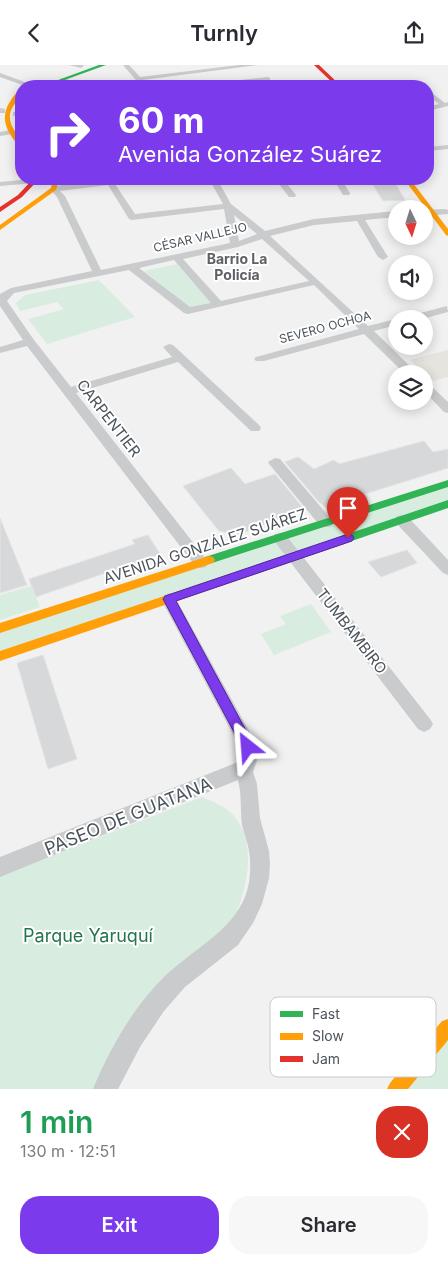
<!DOCTYPE html>
<meta charset="utf-8">
<style>
:root{--surface:#fff;--page:#f7f7f7;--text:#2b2b33;--muted:#7c7c81;--accent:#7c3aed}
body{margin:0;font-family:Inter,sans-serif;background:var(--page);color:var(--text);height:100vh;display:flex;flex-direction:column;font-size:19px;white-space:nowrap}
*{box-sizing:border-box;margin:0}
p{font-size:16px;color:var(--muted)}
.icon{flex:none;width:28px;height:28px;fill:none;stroke:currentColor;stroke-width:2;stroke-linecap:round;stroke-linejoin:round}
.map{position:relative;height:1024px;overflow:hidden}
.details{display:flex;flex-direction:column;background:var(--surface);flex:1}
.details>*{flex:none}
.guide{position:absolute;left:15px;top:15px;width:419px;height:105px;border-radius:20px;box-shadow:0 2px 12px #0003;background:#7c3aed;color:#fff;overflow:hidden}
.needle{width:32px;rotate:176deg}
.buttons{position:absolute;left:388px;top:135px;display:grid;gap:10px}
.buttons a{display:grid;place-items:center;width:45px;height:45px;border-radius:50%;background:var(--surface);box-shadow:0 2px 12px #0003;font-size:25px}
.pin{position:absolute;display:grid;place-items:center;width:42px;height:42px;color:#fff;margin:-51px -21px;border-radius:50% 50% 50% 0;rotate:-45deg;box-shadow:0 0 5px #0007}
.pin .icon{rotate:45deg}
.me{position:absolute;width:55px;margin:-28px;rotate:332deg;stroke-linejoin:round;filter:drop-shadow(0 0 4px #0008)}
.turn{display:flex;align-items:center;gap:18px;height:105px;padding:0 20px;font-size:22px}
.turn .icon{width:65px;height:65px;stroke-width:2.5}
.turn b{display:block;font-size:35px;line-height:42px}
.round{display:grid;place-items:center;flex:none;width:52px;height:52px;border-radius:20px;background:var(--page)}
.headline{display:flex;align-items:center;justify-content:space-between;height:85px;padding:0 20px}
h1{font-size:30px;font-weight:600;line-height:38px;color:#1e9e55}
.action{display:flex;gap:10px;margin-top:auto;padding:10px 20px}
.action a{flex:1;height:58px;border-radius:20px;background:var(--accent);color:#fff;font-size:20px;font-weight:600;line-height:58px;text-align:center}
.action a+a{background:var(--page);color:var(--text)}
header{display:flex;justify-content:space-between;align-items:center;height:65px;padding:0 20px;background:var(--surface);font-size:22px;font-weight:600}
.map>svg:first-child{display:block}
.commercial{fill:#e5e4df}
.green{fill:#d8ede0}
.building{fill:#d7d8da;stroke:#e2e3e3}
.lines{fill:none;stroke-linecap:round;stroke-linejoin:round}
.street{fill:#c9cbcc;fill-rule:evenodd}
.fast{fill:#30b455;fill-rule:evenodd}
.slow{fill:#ff9f0a;fill-rule:evenodd}
.jam{fill:#e5322d;fill-rule:evenodd}
.route{fill:#7c3aed;stroke:#51269a}
.labels{text-anchor:middle;dominant-baseline:central;stroke-width:4;stroke-linejoin:round;paint-order:stroke}
.far-street-label{font-size:12px;fill:#4a535b;stroke:#fff}
.far-neighbourhood-label{font-size:14px;font-weight:bold;fill:#5d6064;stroke:#fff}
.street-label{font-size:15px;fill:#4a535b;stroke:#fff}
.near-street-label{font-size:18px;fill:#4a535b;stroke:#fff}
.near-park-label{font-size:18px;fill:#22754d;stroke:#fff}
.key{fill:#fff;stroke:#c9cbce;stroke-width:1}
.key-label{font-size:14px;fill:#4a535b}
</style>
<header><svg class="icon" aria-label="back" viewBox="0 0 24 24"><path d="M15 5l-7 7 7 7"/></svg>Turnly<svg class="icon" aria-label="share" viewBox="0 0 24 24"><path d="M12 15V3M7 8l5-5 5 5M5 13v7h14v-7"/></svg></header>
<div class="map">
<svg width="448" height="1024" viewBox="0 0 448 1024">
<rect width="100%" height="100%" fill="#f1f1f1"/>
<path class="commercial" d="M448,285V312L433,316L410,295Z"/>
<g class="green">
<path d="M177,199L213,239L190,243L144,206Z"/>
<path d="M99,215L135,252L47,279L28,254L64,244L57,237L20,246L16,238L25,230Z"/>
<path d="M448,418V439L0,591V563Z"/>
<path d="M31,521L40,542L0,555V530Z"/>
<path d="M311,539L331,567L274,590L261,569L286,559L280,551Z"/>
<path d="M202,732C214,737 227,742 235,752C259,783 245,828 232,860L96,1024H0V811Z"/>
<path d="M448,962V1024H396Z"/>
</g>
<g class="building">
<path d="M393,114L405,135L383,136L370,115Z"/>
<path d="M424,376L433,387L448,384V403L365,429L368,433L330,446L319,437L285,397L298,392L314,404L334,395L339,399Z"/>
<path d="M231,403L245,419L275,409L303,443L238,470L219,466L183,421Z"/>
<path d="M0,453L27,520L0,528Z"/>
<path d="M148,470L160,489L36,532L29,514L135,479L132,475Z"/>
<path d="M407,485L417,498L381,512L368,497Z"/>
<path d="M43,590L77,694L48,704L17,598Z"/>
</g>
<g class="lines">
<g class="street">
<path d="M69,0H83L84,1L81,3Z"/>
<path d="M123,0H129L140,12L239,0H258L143,15L147,21H141Z"/>
<path d="M0,8L33,20L34,21H25L0,12Z"/>
<path d="M268,12L270,13V15L219,21H200L203,19Z"/>
<path d="M62,13L90,20L91,21H80L60,16L59,15Z"/>
<path d="M428,25L445,38L448,37V41L428,46V42L439,39L428,30Z"/>
<path d="M0,43L5,44V48H0Z"/>
<rect x="13" y="47" width="8" height="4"/>
<path d="M10,65L14,67L13,69L0,71V67Z"/>
<path d="M448,80V84L428,86V82Z"/>
<path d="M32,114L39,116L35,118L0,121V117Z"/>
<path d="M117,114H139L135,116L115,119L135,149L223,139L209,114H217L231,139L265,166L314,154L396,146V152L365,155L388,192L383,195L378,192L357,156L314,160L270,171L368,261L396,254V260L374,266L418,309H405L364,269L264,296H256L254,294L256,292L359,264L314,220L188,249L184,248L129,205L14,228L7,236L34,275L71,322L172,292L163,282L169,279L173,280L259,360L261,363L259,366H251L178,297L76,328L206,494L208,498L206,502L201,503L196,502L27,281L0,288V282L23,275L0,241V229L11,223L92,206L57,132L50,124L54,121ZM108,120L129,154L132,155L224,144L230,178L101,205L65,131L60,126ZM234,150L257,169L239,176ZM262,174L309,216L221,236L183,194L238,182ZM174,195L211,238L190,242L139,203Z"/>
<path d="M275,114H283L296,130L295,132H289Z"/>
<path d="M333,114H341L350,128L349,130H343Z"/>
<path d="M445,144L448,145V149L424,151V145Z"/>
<path d="M447,241L448,247L422,254H404L405,252Z"/>
<path d="M424,316L428,318L448,337V348L444,347L424,326Z"/>
<path d="M275,393L280,394L331,454L333,458L331,462H321L270,400L268,397Z"/>
<path d="M402,450L407,451L448,495V510L443,508L397,459L395,455L397,451Z"/>
<path d="M280,468L285,469L430,654L433,659L430,664L424,667L418,664L275,477L273,473L275,469Z"/>
<path d="M169,528L174,530L258,682L259,689L253,707L257,719L260,753L269,786L270,799L269,813L262,839L253,858L238,880L185,922L164,946L140,982L118,1024H93C109,985 134,941 164,912C205,873 259,856 249,786C248,778 244,769 242,760C240,745 242,730 238,715L0,812V792L238,697L240,683L161,534L164,530Z"/>
</g>
<g class="fast">
<path d="M99,0H106L48,21H42Z"/>
<path d="M448,415V422L209,499L203,495L205,492Z"/>
<path d="M448,435V443L340,480L335,476L336,473Z"/>
</g>
<g class="slow">
<path d="M19,25H21C21,35 9,41 10,53C10,64 22,72 21,82C17,79 13,74 10,69C0,52 6,39 19,25Z"/>
<path d="M53,114H59L56,125L0,165V160L51,123Z"/>
<path d="M404,114H410L448,164V171L446,170Z"/>
<path d="M340,472L345,476L344,479L0,596V586Z"/>
<path d="M209,491L213,492L215,495L213,498L0,568V558Z"/>
<path d="M448,954V975L408,1024H387L390,1018L442,956Z"/>
</g>
<g class="jam">
<path d="M314,0H319L341,21H336Z"/>
<path d="M33,114H39L22,132L0,147V142L18,130Z"/>
</g>
</g>
<path class="route" d="M348,469L352,470L354,473L352,476L176,536L255,682L253,686L248,688L244,686L163,534L165,531Z"/>
<g class="labels">
<g class="far-street-label">
<text transform="translate(200 172) rotate(-13)">CÉSAR VALLEJO</text>
<text transform="translate(325 262) rotate(-15)">SEVERO OCHOA</text>
</g>
<g class="far-neighbourhood-label">
<text x="237" y="193">Barrio La<tspan x="237" dy="16">Policía</tspan></text>
</g>
<g class="street-label">
<text transform="translate(109 353) rotate(52)">CARPENTIER</text>
<text transform="translate(205 481) rotate(-18)">AVENIDA GONZÁLEZ SUÁREZ</text>
<text transform="translate(352 566) rotate(52)">TUMBAMBIRO</text>
</g>
<g class="near-street-label">
<text transform="translate(128 751) rotate(-22)">PASEO DE GUATANA</text>
</g>
<g class="near-park-label">
<text x="88" y="870">Parque Yaruquí</text>
</g>
</g>
<rect x="270" y="932" width="166" height="80" rx="8" class="key"/>
<rect x="280" y="946" width="23" height="6" fill="#30b455"/>
<rect x="280" y="968" width="23" height="7" fill="#ff9f0a"/>
<rect x="280" y="991" width="23" height="6" fill="#e5322d"/>
<g class="key-label">
<text x="312" y="954">Fast</text>
<text x="312" y="976">Slow</text>
<text x="312" y="999">Jam</text>
</g>
</svg>
<div class="buttons">
<a><svg class="needle" viewBox="-14 -14 28 28"><path d="M0-13l5 13h-10z" fill="#e53935"/><path d="M0 13l5-13h-10z" fill="#7c7c81"/></svg></a>
<a><svg class="icon" aria-label="sound" viewBox="0 0 24 24"><path d="M4 9h4l5-4v14l-5-4H4zM17 9q2 3 0 6"/></svg></a>
<a><svg class="icon" aria-label="search" viewBox="0 0 24 24"><circle cx="10" cy="10" r="6"/><path d="M15 15l6 6"/></svg></a>
<a><svg class="icon" aria-label="layers" viewBox="0 0 24 24"><path d="M12 4l9 5-9 5-9-5zM3 14l9 5 9-5"/></svg></a>
</div>
<div class="pin" style="left:348px;top:473px;background:#d93025"><svg class="icon" aria-label="arrive" viewBox="0 0 24 24"><path d="M6 21V4h12l-3 4 3 4H6"/></svg></div>
<svg class="me" style="left:248px;top:682px" viewBox="-20 -20 40 40"><path d="M0-17L14 15 0 8-14 15z" fill="#7c3aed" stroke="#fff" stroke-width="4"/></svg>
<div class="guide">
<div class="turn"><svg class="icon" aria-label="right" viewBox="0 0 24 24"><path d="M7 20v-9h11M14 6l5 5-5 5"/></svg><div><b>60 m</b>Avenida González Suárez</div></div>
</div>
</div>
<section class="details">
<div class="headline"><div><h1>1 min</h1><p>130 m · 12:51</p></div><a class="round" style="background:#d93025;color:#fff"><svg class="icon" aria-label="close" viewBox="0 0 24 24"><path d="M6 6l12 12M18 6L6 18"/></svg></a></div>
<div class="action"><a>Exit</a><a>Share</a></div>
</section>
